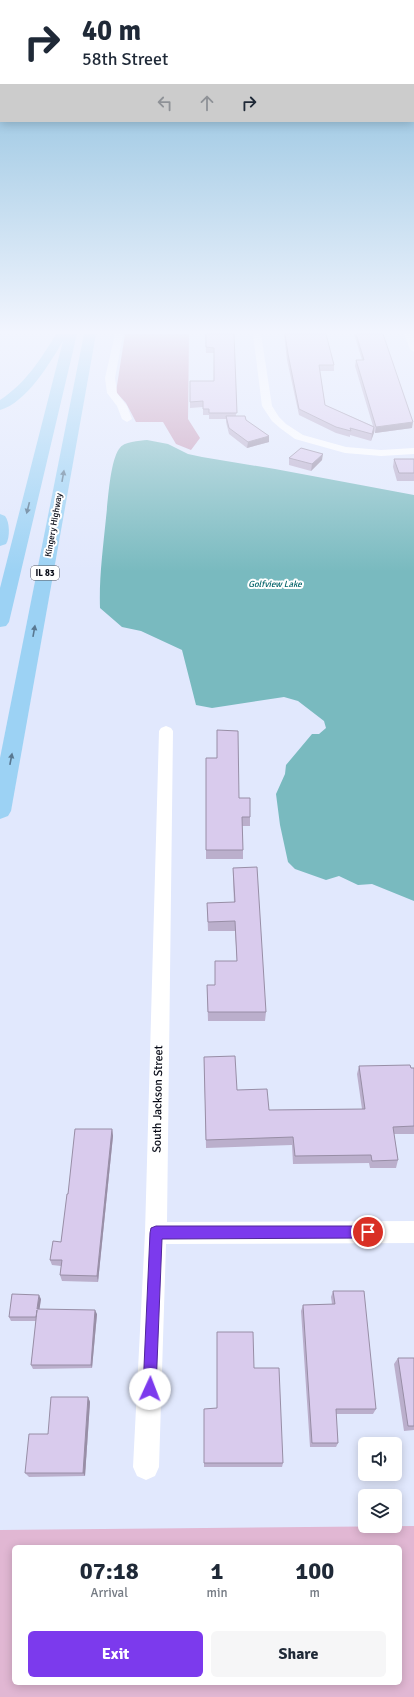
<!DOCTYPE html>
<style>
:root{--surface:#fff;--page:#f6f6f7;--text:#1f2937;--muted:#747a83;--accent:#7c3aed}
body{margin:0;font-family:Signika,sans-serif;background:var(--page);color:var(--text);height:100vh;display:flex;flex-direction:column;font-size:15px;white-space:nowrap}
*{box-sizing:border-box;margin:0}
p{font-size:13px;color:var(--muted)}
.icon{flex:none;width:22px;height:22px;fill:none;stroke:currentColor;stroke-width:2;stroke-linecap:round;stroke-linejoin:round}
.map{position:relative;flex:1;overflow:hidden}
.panel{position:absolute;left:12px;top:1545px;width:390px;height:140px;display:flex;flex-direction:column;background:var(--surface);border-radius:6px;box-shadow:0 2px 10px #0003}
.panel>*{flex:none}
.top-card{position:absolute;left:0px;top:0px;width:414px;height:122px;box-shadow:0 2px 10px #0003;background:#fff;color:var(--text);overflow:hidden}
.tools{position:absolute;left:358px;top:1437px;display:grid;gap:8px}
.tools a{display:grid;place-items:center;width:44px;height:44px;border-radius:6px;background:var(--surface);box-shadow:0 2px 10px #0003;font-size:20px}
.pin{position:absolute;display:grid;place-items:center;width:34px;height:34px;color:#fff;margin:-17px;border:2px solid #fff;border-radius:50%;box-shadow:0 1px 4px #0007}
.me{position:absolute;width:44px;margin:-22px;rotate:2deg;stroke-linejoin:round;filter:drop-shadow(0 0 3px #0008)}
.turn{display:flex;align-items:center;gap:14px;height:84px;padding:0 16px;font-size:18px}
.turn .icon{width:52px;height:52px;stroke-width:2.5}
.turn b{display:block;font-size:28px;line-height:34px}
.lanes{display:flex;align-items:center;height:38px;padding:0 16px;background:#0003;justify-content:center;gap:20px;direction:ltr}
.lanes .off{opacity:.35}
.eta{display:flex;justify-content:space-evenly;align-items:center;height:68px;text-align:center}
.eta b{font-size:24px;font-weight:700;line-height:28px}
.primary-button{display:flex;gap:8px;margin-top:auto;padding:8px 16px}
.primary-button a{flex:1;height:46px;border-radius:6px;background:var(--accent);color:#fff;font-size:16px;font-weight:700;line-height:46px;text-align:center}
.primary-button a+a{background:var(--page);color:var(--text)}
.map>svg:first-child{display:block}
.green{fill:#e1b7d3;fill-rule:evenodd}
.forest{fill:#c79ab8}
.water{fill:#79babf}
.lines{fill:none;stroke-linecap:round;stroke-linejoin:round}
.minor{fill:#fff;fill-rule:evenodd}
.motorway{fill:#9cd2f4;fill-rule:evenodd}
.wall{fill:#bbafcc}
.shaded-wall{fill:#988ea6}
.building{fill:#d9cbed;stroke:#988ea6}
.oneway{fill:#597891}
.route{fill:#7c3aed;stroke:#51269a}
.labels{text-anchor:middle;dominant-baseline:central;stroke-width:4;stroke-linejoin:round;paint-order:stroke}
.far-street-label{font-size:9px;fill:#080b17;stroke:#fff}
.shield{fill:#fff;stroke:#52545d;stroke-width:1}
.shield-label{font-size:9px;font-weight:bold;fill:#080b17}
.far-water-label{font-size:9px;font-style:italic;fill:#04646a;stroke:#fff}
.near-street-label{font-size:12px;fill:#080b17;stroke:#fff}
</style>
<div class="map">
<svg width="414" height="1697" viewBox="0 0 414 1697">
<rect width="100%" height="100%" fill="#e1e8fd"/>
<path class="green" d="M414,1526V1697H0V1530ZM14,1547H400V1683H14Z"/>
<path class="forest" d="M125,334H189L188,419L200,438L191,450L176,444L163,422H136L126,403L116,392Z"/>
<path class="water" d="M147,440L168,444L188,454L202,457L275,469L414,495V901L372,884L358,885L339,876L326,880L295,869L288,862L280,825L276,794L285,774L286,765L312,734H319L326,728L324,721L298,701L284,697L212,708L196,705L182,650L141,631L122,627L100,608C99,578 103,548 106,518C108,501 110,462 119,449C124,441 139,441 147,440Z"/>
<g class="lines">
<g class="minor">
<path d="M115,334H123L115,378L117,393L127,406L132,419L127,422L122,419L117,406L107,393L105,378Z"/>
<path d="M253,334H261L272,406L279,417L286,424L303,435L346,447L381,450L414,448V454L381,456L345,453L295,439L280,428L272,421L262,406Z"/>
<path d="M404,334H412L414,338V352L410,349Z"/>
<path d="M166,726L171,728L173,731L167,1222L414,1221V1243L166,1244L159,1467L155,1476L146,1480L137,1476L133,1467L145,1233L159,731L161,728Z"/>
</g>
<g class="motorway">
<path d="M56,334H77L9,622L6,626L0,627V588L63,341C50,363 26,403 0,410V400C25,384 41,359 56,334Z"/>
<path d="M84,334H96L11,811L8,816L0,819V758Z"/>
<path d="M0,514L5,516C10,522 10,538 6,544L0,546Z"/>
</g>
</g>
<g class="wall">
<path d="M205,334L234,336L236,416L246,420L269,436V442L247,448L229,434L226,422V419H209V415H203V407L190,408V402L214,381V353H206Z"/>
<path d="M284,334H326L334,365V371H320L325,405L373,426L355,366L356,360H362L354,334H383L412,428L375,433L374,431L371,441L350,435V437L336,433L299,415L287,360Z"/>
<path d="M289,458L322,460L311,471L289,465Z"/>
<path d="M394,459H414V481H397L393,467Z"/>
<path d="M206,758L239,798L250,817V826H242L243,850V859H206Z"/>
<path d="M233,868L266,1012L265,1021H208L207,985H215L237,961L235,931H208L207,903H234L233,877Z"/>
<path d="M204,1057L237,1090L269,1110L362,1109L357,1074L359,1066L414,1068V1134H394L398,1160L396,1168H370L369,1163L293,1164L292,1145L206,1148Z"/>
<path d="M112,1129L113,1136L98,1282L62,1281L60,1275L61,1266L52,1265L50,1260L61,1242L68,1194Z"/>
<path d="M333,1291L376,1409L373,1414H336L338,1443L336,1447H310L301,1311L303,1305L332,1304L331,1297Z"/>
<path d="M41,1299L39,1309L97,1314L92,1368L33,1369L31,1365L36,1321H11L9,1317Z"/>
<path d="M398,1358H414V1430L404,1431L394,1364Z"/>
<path d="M254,1368L283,1463L282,1467H204V1409L217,1408Z"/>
<path d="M88,1397L90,1402L85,1476L29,1477L25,1473L48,1434Z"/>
</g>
<g class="shaded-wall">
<path d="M413,422L412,428L375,433L376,427Z"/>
<path d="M374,427V433L371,441L372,434Z"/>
<path d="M269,436V442L247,448L248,442Z"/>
<path d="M323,454L322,460L311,471L312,464Z"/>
<path d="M112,1129L113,1136L98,1282L97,1276Z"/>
<path d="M39,1295L41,1299L39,1313L37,1309Z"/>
<path d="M95,1310L97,1314L92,1368L91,1365Z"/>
<path d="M88,1397L90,1402L85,1476L83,1473Z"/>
</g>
<g class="building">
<path d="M206,334H234L237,413H209V409H203V401L190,402V381H214V348L206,347Z"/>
<path d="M285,334H326L334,365H319L325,405L374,427L372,434L350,428L351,431L336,427L299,409L288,354Z"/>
<path d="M356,334H383L413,422L376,427L356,360H364Z"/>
<path d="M226,416H245L246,420L269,436L248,442L229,428Z"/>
<path d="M301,448L323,454L312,464L289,458Z"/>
<path d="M394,459H414V473H399Z"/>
<path d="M217,730L238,731L239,798H250V817H242L243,850H206V758H217Z"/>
<path d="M257,867L266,1012H208L207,985H215V961H237L235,921L208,922L207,903L235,902L233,868Z"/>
<path d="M235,1056L237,1090L267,1089L269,1110L365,1109L359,1066L410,1065L411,1068H414V1126L393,1127L398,1160L372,1161L371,1155L295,1156L293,1137L206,1140L204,1057Z"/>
<path d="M75,1129H112L97,1276L60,1275L62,1260H50L53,1241L61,1242L67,1194H68Z"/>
<path d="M333,1291H364L376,1409H336L338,1443H312L303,1305L335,1304Z"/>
<path d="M12,1294L39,1295L37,1309L95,1310L91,1365H31L37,1310L36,1317H9Z"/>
<path d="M217,1332H253L254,1368H279L283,1463H204V1409L217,1408Z"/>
<path d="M398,1358H414V1426H408Z"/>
<path d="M51,1397H88L83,1473H25L29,1434H48Z"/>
</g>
<defs><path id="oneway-solid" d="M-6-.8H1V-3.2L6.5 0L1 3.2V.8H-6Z"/></defs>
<g class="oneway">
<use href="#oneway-solid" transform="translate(63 476) rotate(-80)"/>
<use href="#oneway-solid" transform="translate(28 508) rotate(104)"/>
<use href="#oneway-solid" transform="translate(34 631) rotate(-80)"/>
<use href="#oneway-solid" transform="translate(11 759) rotate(-79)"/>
</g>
<linearGradient id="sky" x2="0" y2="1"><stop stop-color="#7bb6d8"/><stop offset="0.58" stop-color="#f2f5fe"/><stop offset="1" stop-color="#f2f5fe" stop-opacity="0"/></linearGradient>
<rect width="414" height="572" fill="url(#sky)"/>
<path class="route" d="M156,1226H368L373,1228L375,1232L373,1236L368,1238L162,1239L156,1389L154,1394L150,1396L145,1394L143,1389L150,1233L151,1228Z"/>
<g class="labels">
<g class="far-street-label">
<text transform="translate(54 525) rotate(-80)">Kingery Highway</text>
</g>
<rect class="shield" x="31" y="566" width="28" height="14" rx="3"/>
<g class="shield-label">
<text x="45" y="573">IL 83</text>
</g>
<g class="far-water-label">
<text x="275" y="584">Golfview Lake</text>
</g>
<g class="near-street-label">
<text transform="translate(158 1099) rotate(-89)">South Jackson Street</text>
</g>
</g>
</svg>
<div class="tools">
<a><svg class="icon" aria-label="sound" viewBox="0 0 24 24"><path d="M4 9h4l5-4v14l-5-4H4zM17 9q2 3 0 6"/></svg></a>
<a><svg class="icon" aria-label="layers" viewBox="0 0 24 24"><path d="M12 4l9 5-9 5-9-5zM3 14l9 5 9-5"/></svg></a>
</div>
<div class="pin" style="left:368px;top:1232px;background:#d93025"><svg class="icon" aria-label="arrive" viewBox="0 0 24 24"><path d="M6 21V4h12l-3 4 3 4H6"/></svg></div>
<svg class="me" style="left:150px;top:1389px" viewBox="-20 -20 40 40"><circle r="19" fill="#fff"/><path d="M0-13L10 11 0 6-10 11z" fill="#7c3aed"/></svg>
<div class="top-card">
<div class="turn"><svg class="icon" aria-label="right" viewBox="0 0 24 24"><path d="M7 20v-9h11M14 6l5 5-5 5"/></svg><div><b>40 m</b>58th Street</div></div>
<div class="lanes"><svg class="icon off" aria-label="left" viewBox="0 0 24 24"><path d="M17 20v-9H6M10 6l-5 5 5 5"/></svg><svg class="icon off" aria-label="ahead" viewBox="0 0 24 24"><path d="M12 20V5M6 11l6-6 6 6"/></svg><svg class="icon" aria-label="right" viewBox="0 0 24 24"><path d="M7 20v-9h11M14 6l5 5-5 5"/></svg></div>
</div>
<section class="panel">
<div class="eta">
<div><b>07:18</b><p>Arrival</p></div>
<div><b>1</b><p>min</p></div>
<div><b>100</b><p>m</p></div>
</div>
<div class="primary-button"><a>Exit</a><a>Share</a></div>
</section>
</div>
